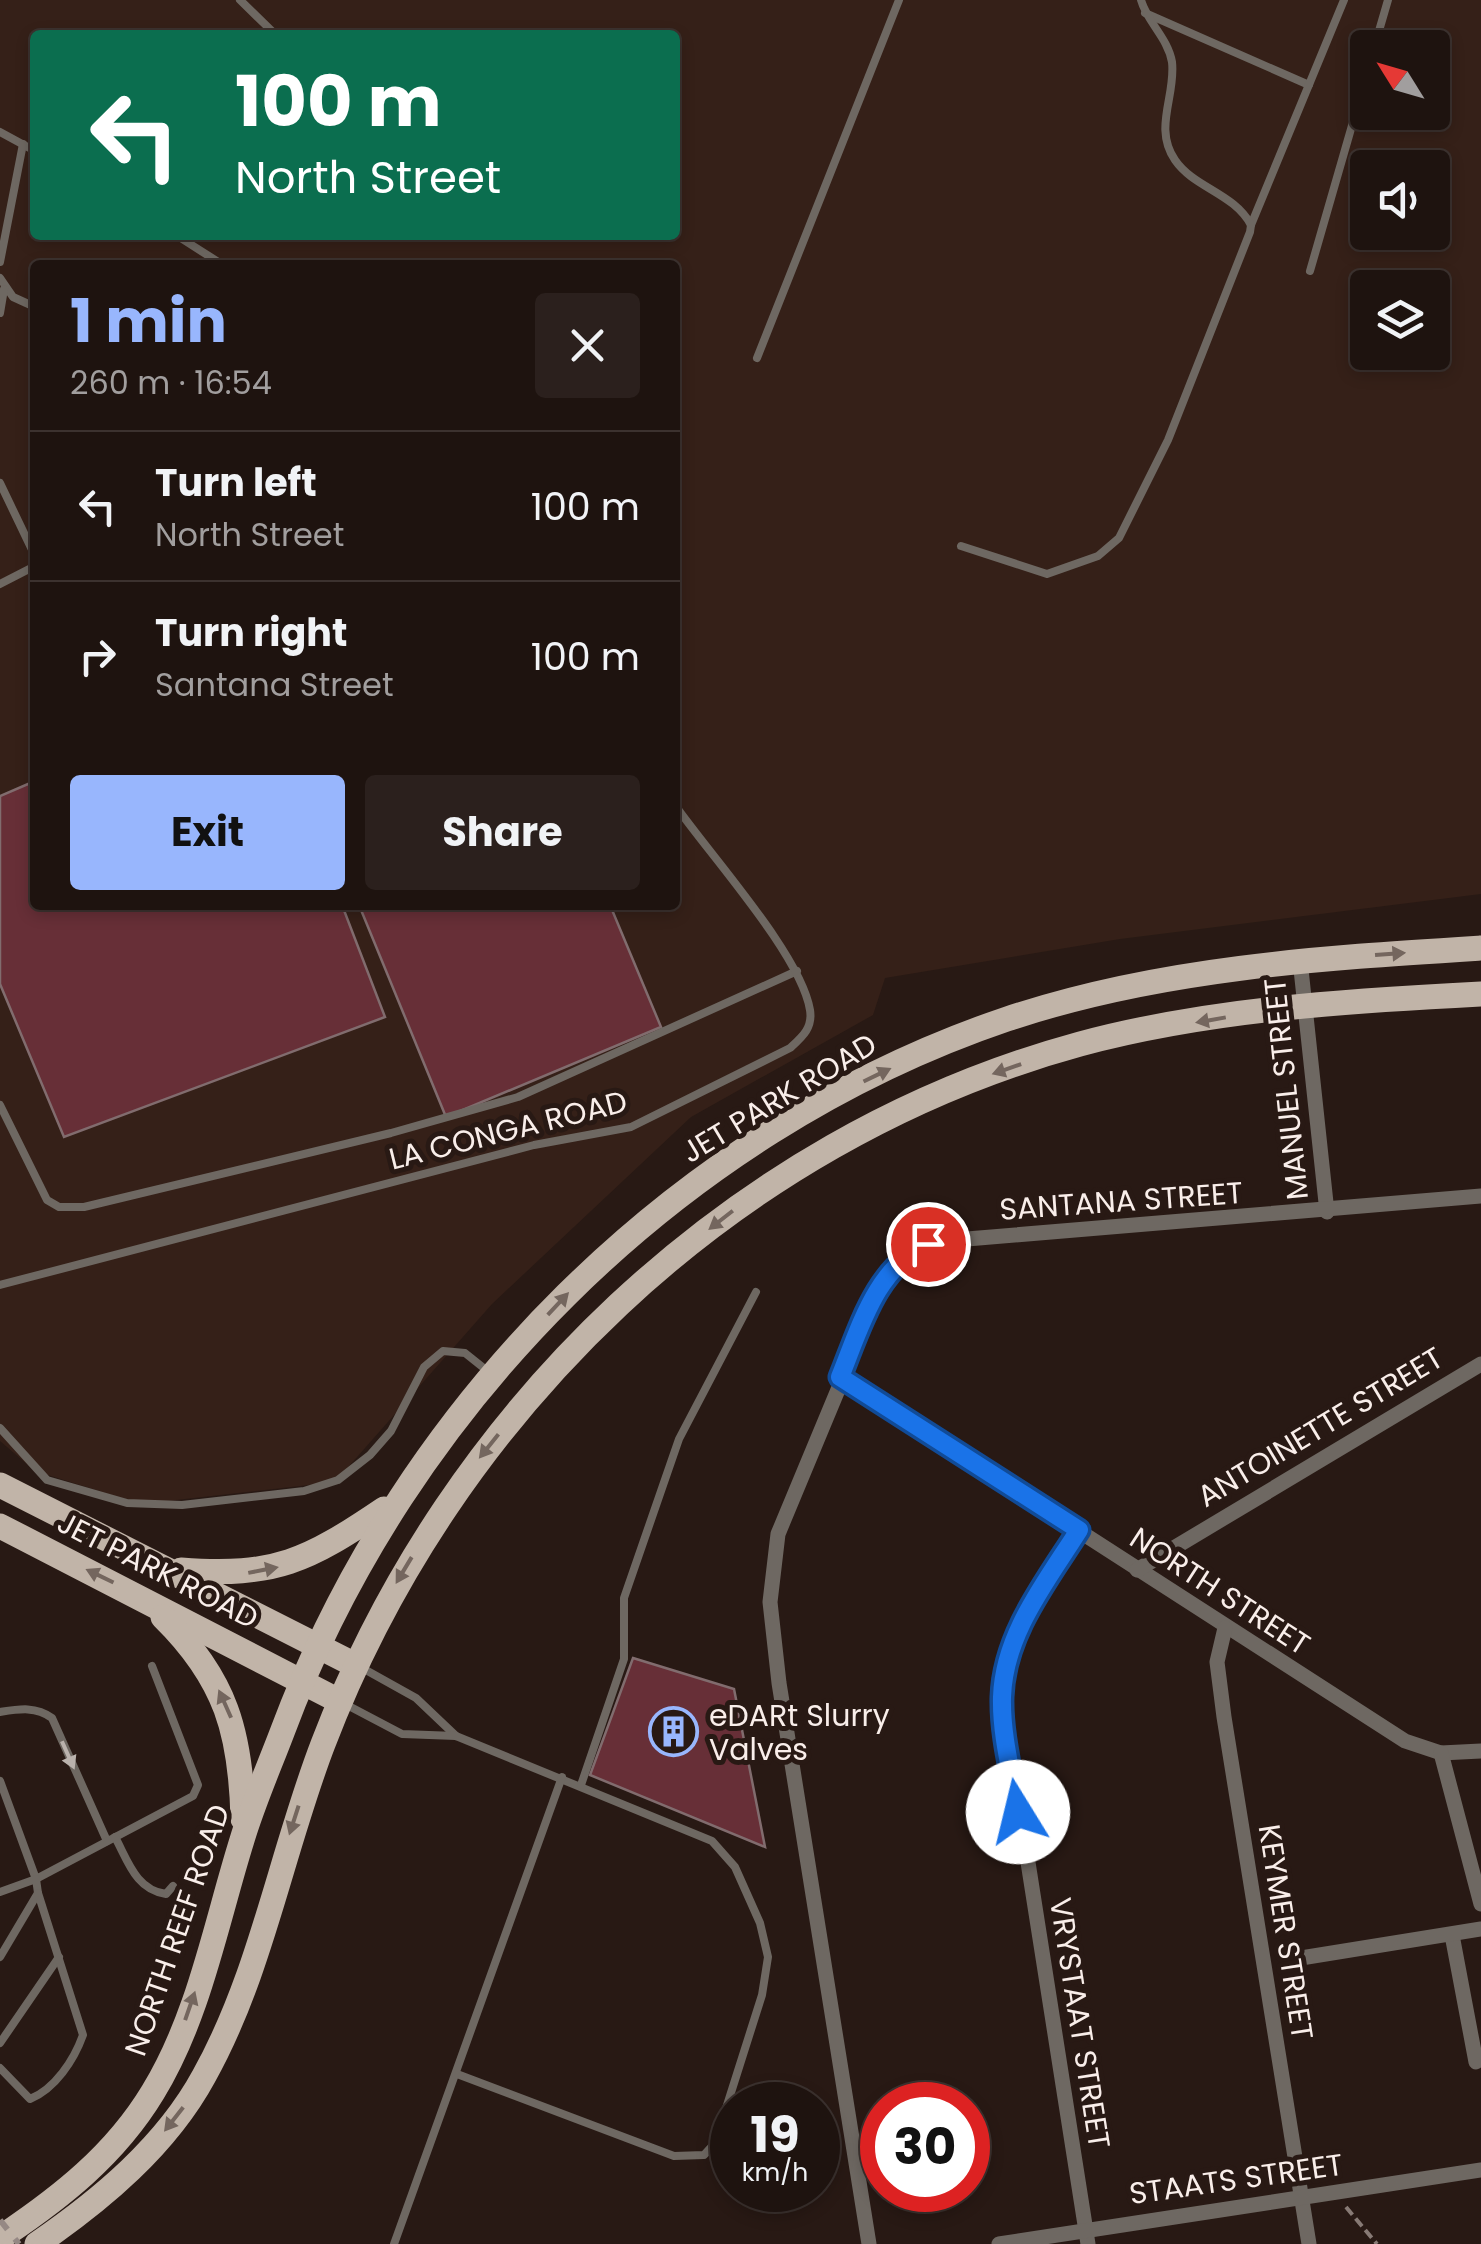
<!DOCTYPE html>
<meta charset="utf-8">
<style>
:root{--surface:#1e130f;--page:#2b201d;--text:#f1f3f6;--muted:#a19e9e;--line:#3c322f;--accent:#98b6fd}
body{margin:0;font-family:Poppins,sans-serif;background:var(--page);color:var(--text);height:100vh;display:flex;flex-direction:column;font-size:38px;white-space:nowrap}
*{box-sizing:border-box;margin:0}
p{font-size:32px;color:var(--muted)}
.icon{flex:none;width:55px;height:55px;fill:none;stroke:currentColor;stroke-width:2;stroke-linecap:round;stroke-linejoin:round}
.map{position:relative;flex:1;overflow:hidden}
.side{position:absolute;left:30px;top:260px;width:650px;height:650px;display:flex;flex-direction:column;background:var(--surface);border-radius:10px;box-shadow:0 5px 15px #0003,0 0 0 2px var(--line)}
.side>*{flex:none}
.guide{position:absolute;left:30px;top:30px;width:650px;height:210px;border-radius:10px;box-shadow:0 5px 15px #0003,0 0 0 2px var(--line);background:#0b6e4f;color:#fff;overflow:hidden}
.needle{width:65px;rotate:307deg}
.tools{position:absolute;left:1350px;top:30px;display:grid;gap:20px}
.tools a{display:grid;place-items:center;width:100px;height:100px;border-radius:10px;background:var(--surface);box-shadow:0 5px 15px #0003,0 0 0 2px var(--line);font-size:50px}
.speed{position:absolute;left:710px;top:2082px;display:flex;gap:20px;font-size:50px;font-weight:700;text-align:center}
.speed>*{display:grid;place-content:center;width:130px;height:130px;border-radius:50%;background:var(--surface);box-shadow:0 5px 15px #0003,0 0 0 2px var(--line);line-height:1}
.speed small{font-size:25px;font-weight:400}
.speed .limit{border:15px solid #d22;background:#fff;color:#111}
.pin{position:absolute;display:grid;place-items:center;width:85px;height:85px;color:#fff;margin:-42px;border:5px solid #fff;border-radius:50%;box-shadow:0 2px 10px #0007}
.me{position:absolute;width:110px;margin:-55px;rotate:351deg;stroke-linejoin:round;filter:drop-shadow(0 0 8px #0008)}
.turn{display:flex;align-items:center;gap:35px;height:210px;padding:0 40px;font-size:45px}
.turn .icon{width:130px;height:130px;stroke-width:2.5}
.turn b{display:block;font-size:70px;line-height:85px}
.round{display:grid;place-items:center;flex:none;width:105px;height:105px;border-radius:10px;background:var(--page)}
.overview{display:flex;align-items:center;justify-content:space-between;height:170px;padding:0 40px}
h1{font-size:60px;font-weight:700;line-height:75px;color:var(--accent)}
.primary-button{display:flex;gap:20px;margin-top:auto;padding:20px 40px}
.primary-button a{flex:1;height:115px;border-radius:10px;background:var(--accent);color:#111;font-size:40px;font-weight:700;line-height:115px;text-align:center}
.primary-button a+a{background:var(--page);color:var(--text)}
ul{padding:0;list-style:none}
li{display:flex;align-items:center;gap:30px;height:150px;padding:0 40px;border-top:2px solid var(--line)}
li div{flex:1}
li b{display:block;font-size:38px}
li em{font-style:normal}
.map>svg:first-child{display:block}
.built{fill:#352018;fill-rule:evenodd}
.building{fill:#672f37;stroke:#816c6e;stroke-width:2.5}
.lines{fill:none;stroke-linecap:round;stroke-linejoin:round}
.path{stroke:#877a75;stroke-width:4;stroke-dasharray:10 5;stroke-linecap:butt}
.lane{stroke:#6e6862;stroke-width:8}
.street{stroke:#6e6862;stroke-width:15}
.primary{stroke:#c1b4a8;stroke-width:25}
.rail{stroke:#958884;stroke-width:6;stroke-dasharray:12 12;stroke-linecap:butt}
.oneway{fill:#74665e}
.oneway2{fill:#bab2ad}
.route-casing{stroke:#114b97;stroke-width:25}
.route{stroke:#1a73e8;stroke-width:18}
.labels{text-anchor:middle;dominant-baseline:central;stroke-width:10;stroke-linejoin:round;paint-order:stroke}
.street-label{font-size:30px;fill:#f9eeea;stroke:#281914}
.poi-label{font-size:30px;fill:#f9eeea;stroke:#281914;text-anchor:start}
</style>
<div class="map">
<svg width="1481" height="2244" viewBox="0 0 1481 2244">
<rect width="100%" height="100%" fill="#281914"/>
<path class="built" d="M0,0H1481V894L1120,939L885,978L873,1015L691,1117L492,1304L335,1482L141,1504L35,1471L0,1441ZM35,35H675V235H35ZM1368,48H1432V112H1368ZM1368,168H1432V232H1368ZM35,265H675V905H35ZM1368,288H1432V352H1368Z"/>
<g class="building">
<path d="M35,781V905H342L385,1017L64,1137L0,984V796Z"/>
<path d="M359,905H610L661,1027L446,1117Z"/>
<path d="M633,1658L734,1689L765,1847L590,1775Z"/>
</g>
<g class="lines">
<path class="path" d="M1346,2207L1377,2244"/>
<g class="lane">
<path d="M240,0L276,35"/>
<path d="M1145,13L1309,85"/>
<path d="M1374,48L1388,0"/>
<path d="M0,132L35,151"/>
<path d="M1251,225L1344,0"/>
<path d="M176,235L223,265"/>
<path d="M0,262L23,144"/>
<path d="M1310,271L1368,70"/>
<path d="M0,278L13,297L35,307"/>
<path d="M0,313L4,289"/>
<path d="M757,358L899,0"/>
<path d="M0,483L35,556"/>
<path d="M961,546L1047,574L1098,556L1119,538L1168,440L1250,232L1251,225C1234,193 1194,188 1175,160C1153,128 1176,96 1172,62C1168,38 1147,22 1141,0"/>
<path d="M0,584L35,566"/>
<path d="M0,1105L47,1200L59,1207H84L391,1133L518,1097L797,971"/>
<path d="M0,1285L534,1145L631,1127L790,1048C802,1037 813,1028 810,1010C801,955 710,855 675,805"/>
<path d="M0,1428L47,1480L127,1503L182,1505L304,1491L338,1480L370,1455L391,1431L424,1367L443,1351L465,1353L490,1373"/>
<path d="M364,1669L416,1698L456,1736"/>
<path d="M345,1704L402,1734L456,1736L712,1841L735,1867L760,1923L768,1957L762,1995L715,2143L704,2155L674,2156L457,2074"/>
<path d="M0,1712C19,1709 36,1706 52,1718L107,1841"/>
<path d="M0,1781L36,1879L193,1796L198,1785L152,1666"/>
<path d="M581,1785L624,1659V1598L679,1439L756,1292"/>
<path d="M115,1837C128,1861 136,1890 166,1894L173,1886"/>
<path d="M0,1892L36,1879L38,1893L0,1957"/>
<path d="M0,2043L59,1957"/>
<path d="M0,2068L30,2099C55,2089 74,2060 83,2035L38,1893"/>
<path d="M394,2244L562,1777"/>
</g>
<g class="street">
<path d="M1300,960L1327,1212"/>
<path d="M840,1377L1405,1741L1441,1753L1481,1751"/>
<path d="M1079,1531L1022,1620L1002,1697L1088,2244"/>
<path d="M1137,1570L1481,1364"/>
<path d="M1225,1628L1217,1662L1224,1717L1309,2244"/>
<path d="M1441,1753L1481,1904"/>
<path d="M1452,1935L1476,2062"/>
<path d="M1301,1958L1481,1929"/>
<path d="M869,2244L779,1683L770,1602L778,1534L882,1284L911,1252L955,1240L1481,1196"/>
<path d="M999,2244L1481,2170"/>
</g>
<g class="primary">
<path d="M0,1485L355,1665"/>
<path d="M0,1526L339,1701"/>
<path d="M181,1570C276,1577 307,1561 384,1509"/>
<path d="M163,1617C226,1679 241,1733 243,1819"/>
<path d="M0,2238C60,2198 115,2155 153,2092C199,2017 216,1923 242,1840C253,1803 269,1767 283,1730C404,1406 676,1131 1007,1019C1159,968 1322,958 1481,948"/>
<path d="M37,2244C101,2200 166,2146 204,2076C261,1974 281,1853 323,1744C450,1411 732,1139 1080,1044C1210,1009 1347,1001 1481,994"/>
</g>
<path class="rail" d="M0,2220L19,2244"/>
</g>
<defs><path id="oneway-solid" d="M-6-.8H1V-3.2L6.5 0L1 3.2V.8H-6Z" transform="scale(2.5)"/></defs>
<g class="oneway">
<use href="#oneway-solid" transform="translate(1390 954) rotate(-4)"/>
<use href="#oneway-solid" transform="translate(1211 1020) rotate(170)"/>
<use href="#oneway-solid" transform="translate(1007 1069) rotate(161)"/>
<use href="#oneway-solid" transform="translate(877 1075) rotate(-26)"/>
<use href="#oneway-solid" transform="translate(721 1220) rotate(142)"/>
<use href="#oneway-solid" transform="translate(558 1304) rotate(-47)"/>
<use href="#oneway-solid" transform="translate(489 1446) rotate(129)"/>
<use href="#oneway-solid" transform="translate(263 1570) rotate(-11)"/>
<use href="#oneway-solid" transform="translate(404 1570) rotate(121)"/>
<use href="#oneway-solid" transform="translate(100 1576) rotate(-154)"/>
<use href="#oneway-solid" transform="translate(225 1704) rotate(-114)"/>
<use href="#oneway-solid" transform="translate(294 1820) rotate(108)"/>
<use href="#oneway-solid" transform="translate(190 2006) rotate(-71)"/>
<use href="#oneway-solid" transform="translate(174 2119) rotate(128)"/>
</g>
<use class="oneway2" href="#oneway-solid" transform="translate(68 1755) rotate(66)"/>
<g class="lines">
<defs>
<path id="route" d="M928,1244C876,1267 860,1328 840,1377L1079,1530C1046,1582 1004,1634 1002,1697C1001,1735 1012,1775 1018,1812"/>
</defs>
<use href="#route" class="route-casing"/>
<use href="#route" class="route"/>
</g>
<defs>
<symbol id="building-ring" viewBox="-11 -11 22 22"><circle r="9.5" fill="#281914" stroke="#98b6fd" stroke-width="1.5"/><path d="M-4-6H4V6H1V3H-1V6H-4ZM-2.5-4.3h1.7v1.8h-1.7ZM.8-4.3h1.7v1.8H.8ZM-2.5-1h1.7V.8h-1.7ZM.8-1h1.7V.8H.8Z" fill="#98b6fd"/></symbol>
</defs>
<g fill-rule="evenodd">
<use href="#building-ring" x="646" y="1704" width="55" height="55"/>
</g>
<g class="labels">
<g class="street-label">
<text transform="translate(1286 1089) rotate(-96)">MANUEL STREET</text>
<text transform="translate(779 1098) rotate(-31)">JET PARK ROAD</text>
<text transform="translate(508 1130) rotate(-14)">LA CONGA ROAD</text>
<text transform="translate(1121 1201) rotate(-4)">SANTANA STREET</text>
<text transform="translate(1320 1427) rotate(-31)">ANTOINETTE STREET</text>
<text transform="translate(158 1570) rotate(27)">JET PARK ROAD</text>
<text transform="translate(1220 1591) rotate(33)">NORTH STREET</text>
<text transform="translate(177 1930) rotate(-71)">NORTH REEF ROAD</text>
<text transform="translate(1286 1932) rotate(81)">KEYMER STREET</text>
<text transform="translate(1080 2023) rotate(81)">VRYSTAAT STREET</text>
<text transform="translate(1236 2179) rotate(-8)">STAATS STREET</text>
</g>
<g class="poi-label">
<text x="709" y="1715">eDARt Slurry<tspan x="709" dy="34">Valves</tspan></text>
</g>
</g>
</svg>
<div class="tools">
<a><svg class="needle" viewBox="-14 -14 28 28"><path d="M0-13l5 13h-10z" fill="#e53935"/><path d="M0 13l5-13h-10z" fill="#a19e9e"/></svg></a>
<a><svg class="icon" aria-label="sound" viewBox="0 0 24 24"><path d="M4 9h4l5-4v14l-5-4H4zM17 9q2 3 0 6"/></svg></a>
<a><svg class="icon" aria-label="layers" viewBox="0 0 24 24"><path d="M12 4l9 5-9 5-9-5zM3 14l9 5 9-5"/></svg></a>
</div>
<div class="speed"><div>19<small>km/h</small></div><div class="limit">30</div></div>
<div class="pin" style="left:928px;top:1244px;background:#d93025"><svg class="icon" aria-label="arrive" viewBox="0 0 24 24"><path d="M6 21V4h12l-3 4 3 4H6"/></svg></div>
<svg class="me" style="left:1018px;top:1812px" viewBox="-20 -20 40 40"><circle r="19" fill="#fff"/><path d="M0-13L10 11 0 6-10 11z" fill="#1a73e8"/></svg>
<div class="guide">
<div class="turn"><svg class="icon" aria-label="left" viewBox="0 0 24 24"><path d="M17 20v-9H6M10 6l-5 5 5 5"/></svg><div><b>100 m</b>North Street</div></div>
</div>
<section class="side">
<div class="overview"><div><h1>1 min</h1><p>260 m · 16:54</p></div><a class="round"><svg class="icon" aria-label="close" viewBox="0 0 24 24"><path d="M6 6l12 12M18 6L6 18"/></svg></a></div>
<ul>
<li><svg class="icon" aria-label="left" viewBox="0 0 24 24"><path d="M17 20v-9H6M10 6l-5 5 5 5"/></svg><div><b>Turn left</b><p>North Street</p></div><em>100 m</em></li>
<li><svg class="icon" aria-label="right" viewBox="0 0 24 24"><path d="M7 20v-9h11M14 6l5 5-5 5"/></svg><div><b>Turn right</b><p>Santana Street</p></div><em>100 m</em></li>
</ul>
<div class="primary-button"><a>Exit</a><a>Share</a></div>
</section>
</div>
